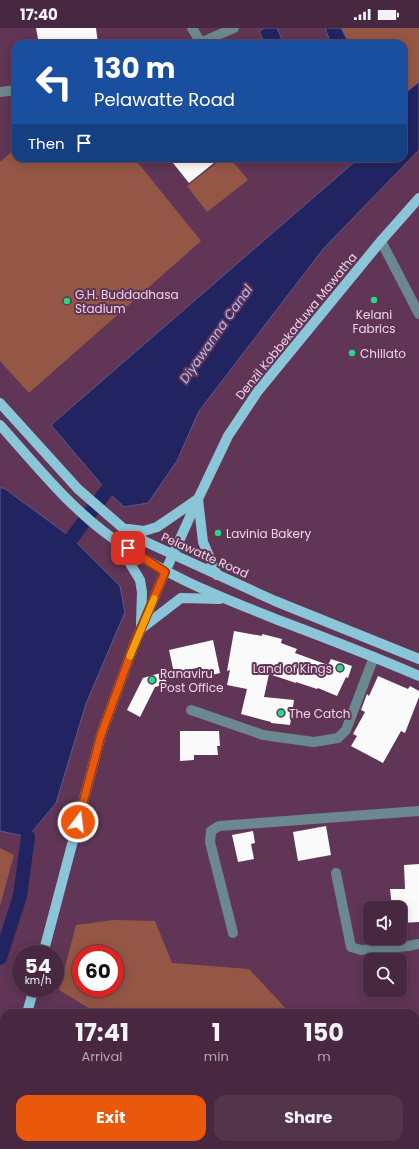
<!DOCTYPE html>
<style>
:root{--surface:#482840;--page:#52344b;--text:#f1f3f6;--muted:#b1a6b1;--line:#604459;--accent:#ea580c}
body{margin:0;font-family:Poppins,sans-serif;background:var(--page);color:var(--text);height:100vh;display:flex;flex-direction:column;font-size:15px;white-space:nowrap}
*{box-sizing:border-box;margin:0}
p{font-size:13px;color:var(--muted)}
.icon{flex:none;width:22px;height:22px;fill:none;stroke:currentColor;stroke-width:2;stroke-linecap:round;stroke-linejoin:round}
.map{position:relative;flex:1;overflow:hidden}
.sheet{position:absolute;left:0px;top:981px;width:419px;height:140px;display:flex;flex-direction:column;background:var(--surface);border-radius:12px 12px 0 0;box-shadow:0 2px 10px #0003,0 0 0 1px var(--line)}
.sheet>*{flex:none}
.guide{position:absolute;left:12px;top:12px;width:395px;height:122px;border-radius:12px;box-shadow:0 2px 10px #0003,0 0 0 1px var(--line);background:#1a4fa0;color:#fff;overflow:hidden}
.controls{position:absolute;left:363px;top:873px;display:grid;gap:8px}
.controls a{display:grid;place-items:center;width:44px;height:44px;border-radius:8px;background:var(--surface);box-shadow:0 2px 10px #0003,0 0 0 1px var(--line);font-size:20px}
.speed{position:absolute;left:12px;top:917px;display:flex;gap:8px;font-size:20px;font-weight:700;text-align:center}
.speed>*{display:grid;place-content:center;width:52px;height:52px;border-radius:50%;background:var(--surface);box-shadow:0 2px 10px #0003,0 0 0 1px var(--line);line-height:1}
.speed small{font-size:10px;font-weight:400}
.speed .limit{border:6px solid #d22;background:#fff;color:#111}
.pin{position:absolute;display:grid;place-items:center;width:34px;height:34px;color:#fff;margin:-17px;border-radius:8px;box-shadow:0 2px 6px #0006}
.me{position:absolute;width:44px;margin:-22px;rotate:15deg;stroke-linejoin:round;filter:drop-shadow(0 0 3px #0008)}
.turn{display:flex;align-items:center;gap:14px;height:84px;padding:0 16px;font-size:18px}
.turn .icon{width:52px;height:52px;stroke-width:2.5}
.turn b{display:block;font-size:28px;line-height:34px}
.then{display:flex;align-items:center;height:38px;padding:0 16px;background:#0003;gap:8px;font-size:15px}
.eta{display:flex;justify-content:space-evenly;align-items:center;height:68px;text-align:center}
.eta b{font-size:24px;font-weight:700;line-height:28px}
.cta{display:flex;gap:8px;margin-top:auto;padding:8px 16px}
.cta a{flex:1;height:46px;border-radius:12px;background:var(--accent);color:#fff;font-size:16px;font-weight:700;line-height:46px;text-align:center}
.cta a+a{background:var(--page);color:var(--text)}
.status{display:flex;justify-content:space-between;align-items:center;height:28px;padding:0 20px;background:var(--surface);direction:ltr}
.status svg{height:11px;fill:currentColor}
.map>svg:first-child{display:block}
.green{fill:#945746;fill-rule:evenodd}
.water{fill:#222461;stroke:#605989}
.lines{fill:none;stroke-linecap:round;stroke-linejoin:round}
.canal{stroke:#222461;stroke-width:14}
.building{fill:#fafafa}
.minor{stroke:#6b878f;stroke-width:10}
.major{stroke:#8ac6d7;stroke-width:10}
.route-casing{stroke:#983908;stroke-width:10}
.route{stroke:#ea580c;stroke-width:7}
.slow{stroke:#f59e0b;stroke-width:7}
.poi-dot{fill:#25d886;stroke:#603556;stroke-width:1.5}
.labels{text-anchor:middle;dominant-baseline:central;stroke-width:4;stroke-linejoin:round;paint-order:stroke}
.poi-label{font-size:12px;fill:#efd4e7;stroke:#603556;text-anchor:start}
.street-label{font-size:12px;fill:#efd4e7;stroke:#603556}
.water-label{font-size:13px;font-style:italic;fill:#b2bcf5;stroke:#603556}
</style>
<div class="status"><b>17:40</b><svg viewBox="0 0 49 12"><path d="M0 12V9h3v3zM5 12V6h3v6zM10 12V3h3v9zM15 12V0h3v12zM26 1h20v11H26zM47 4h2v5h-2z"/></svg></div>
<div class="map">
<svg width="419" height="1121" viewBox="0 0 419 1121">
<rect width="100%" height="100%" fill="#603556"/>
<g class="green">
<path d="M341,0H419V54L403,67V16H349Z"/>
<path d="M16,120V130H134L201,213L29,365L0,333V134Z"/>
<path d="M223,130H230L248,152L207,184L187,158Z"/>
<path d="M0,820L14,827L0,878Z"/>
<path d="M114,892L155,893L172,935L249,941L290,985H97L59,962L76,897ZM81,926H115V960H81Z"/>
<path d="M216,1117H268L267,1121H217Z"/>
</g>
<g class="water">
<path d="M265,0H277L284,16H265L259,3Z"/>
<path d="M325,0H341L349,16H331Z"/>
<path d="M419,54V122L324,220L199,383L177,433L148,475L124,479L107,463L51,397L359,130H403V67Z"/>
<path d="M0,460H4L72,510L120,558L125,584L86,676L56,775L28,809L0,803Z"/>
</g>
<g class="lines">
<g class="canal">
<path d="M72,510L118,447"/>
<path d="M0,930L20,868L28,809"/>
</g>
</g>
<g class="building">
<path d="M36,0H96L98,16H39Z"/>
<path d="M169,130H220L189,155Z"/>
<path d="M234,603L262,608V606L282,611L281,615L297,621L295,625L328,637L331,631L352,638L348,650L346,649L337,668L318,660L317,661L296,654V655L269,646L264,669L294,672L290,697L271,695V694L241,686L247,661L227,657L230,642L227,643Z"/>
<path d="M213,612L220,645L204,649L201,639L174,645L169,622Z"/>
<path d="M164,644L167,656L155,659L140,689L127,682L143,650Z"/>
<path d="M378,648L408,661L410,658L419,663V669L405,705L401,703L383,735L351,718L357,708L353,706L365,684L361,682L367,666L369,668Z"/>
<path d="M180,703H219L220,718H217L218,727H194V732L180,733Z"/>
<path d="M326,798L331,827L298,833L293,804Z"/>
<path d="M253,803L255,815L251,816L254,831L238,834L232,807Z"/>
<path d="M419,836V894L400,895V880H392L390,861H405L404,837Z"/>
</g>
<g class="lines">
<g class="minor">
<path d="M192,0L201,15"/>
<path d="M198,16L234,0"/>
<path d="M0,64L16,62"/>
<path d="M381,213L419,286"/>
<path d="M191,682L263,707L314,714L338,710L346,702L374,629"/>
<path d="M336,845L351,919L361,922L408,918L419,916"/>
<path d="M233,905L210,814L211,803L219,798L419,783"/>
<path d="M415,1073L419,1072"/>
</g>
<g class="major">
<path d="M0,375L78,461L124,501L146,514L275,573L419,631"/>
<path d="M0,397C35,436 68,478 111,509C163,547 218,568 278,592C326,610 373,628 419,648"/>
<path d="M198,471L203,514L217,547"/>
<path d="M128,501L144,503L157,499L198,471"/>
<path d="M117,514L140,552L142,564L141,596"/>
<path d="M142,600L181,570L220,571"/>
<path d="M43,926L101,707L134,617L165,544L198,471L228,408L258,363L381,213L419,170"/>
<path d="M27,985L34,960"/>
<path d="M0,1068L4,1056"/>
</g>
</g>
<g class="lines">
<defs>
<path id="route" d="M78,794L101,707L134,617L165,544L128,520"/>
</defs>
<use href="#route" class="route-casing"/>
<use href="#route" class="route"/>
<path class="slow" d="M130,628L154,571"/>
</g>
<g class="poi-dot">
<circle cx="374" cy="272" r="4"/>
<circle cx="67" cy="273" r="4"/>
<circle cx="352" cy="325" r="4"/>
<circle cx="218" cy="505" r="4"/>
<circle cx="340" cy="640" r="4"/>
<circle cx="152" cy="652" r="4"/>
<circle cx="281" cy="685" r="4"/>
</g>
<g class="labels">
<g class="poi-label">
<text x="75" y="266">G.H. Buddadhasa<tspan x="75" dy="14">Stadium</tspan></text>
<text x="374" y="286" text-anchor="middle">Kelani<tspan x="374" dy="14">Fabrics</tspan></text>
<text x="360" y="325">Chillato</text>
<text x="226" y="505">Lavinia Bakery</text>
<text x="332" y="640" text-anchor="end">Land of Kings</text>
<text x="160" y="645">Ranaviru<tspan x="160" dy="14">Post Office</tspan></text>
<text x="289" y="685">The Catch</text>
</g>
<g class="street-label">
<text transform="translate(296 298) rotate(-51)">Denzil Kobbekaduwa Mawatha</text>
<text transform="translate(205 527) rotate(24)">Pelawatte Road</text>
</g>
<g class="water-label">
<text transform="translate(216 306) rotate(-55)">Diyawanna Canal</text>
</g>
</g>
</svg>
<div class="controls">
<a><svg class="icon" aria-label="sound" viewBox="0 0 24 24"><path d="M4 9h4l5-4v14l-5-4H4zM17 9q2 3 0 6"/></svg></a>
<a><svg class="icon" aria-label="search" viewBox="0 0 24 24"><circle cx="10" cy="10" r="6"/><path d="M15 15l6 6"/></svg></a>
</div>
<div class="speed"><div>54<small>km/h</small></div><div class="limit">60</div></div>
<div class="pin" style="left:128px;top:520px;background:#d93025"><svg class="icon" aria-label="arrive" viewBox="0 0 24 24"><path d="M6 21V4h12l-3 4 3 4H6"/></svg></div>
<svg class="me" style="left:78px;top:794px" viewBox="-20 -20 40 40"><circle r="17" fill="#ea580c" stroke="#fff" stroke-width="3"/><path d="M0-11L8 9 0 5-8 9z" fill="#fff"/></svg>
<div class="guide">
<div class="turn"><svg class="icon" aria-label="left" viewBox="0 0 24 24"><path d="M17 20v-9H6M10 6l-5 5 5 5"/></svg><div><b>130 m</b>Pelawatte Road</div></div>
<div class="then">Then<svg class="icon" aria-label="arrive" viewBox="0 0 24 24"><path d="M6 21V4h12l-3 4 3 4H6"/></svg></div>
</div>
<section class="sheet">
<div class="eta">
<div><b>17:41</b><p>Arrival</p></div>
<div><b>1</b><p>min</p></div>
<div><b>150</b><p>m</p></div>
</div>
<div class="cta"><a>Exit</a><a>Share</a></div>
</section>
</div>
